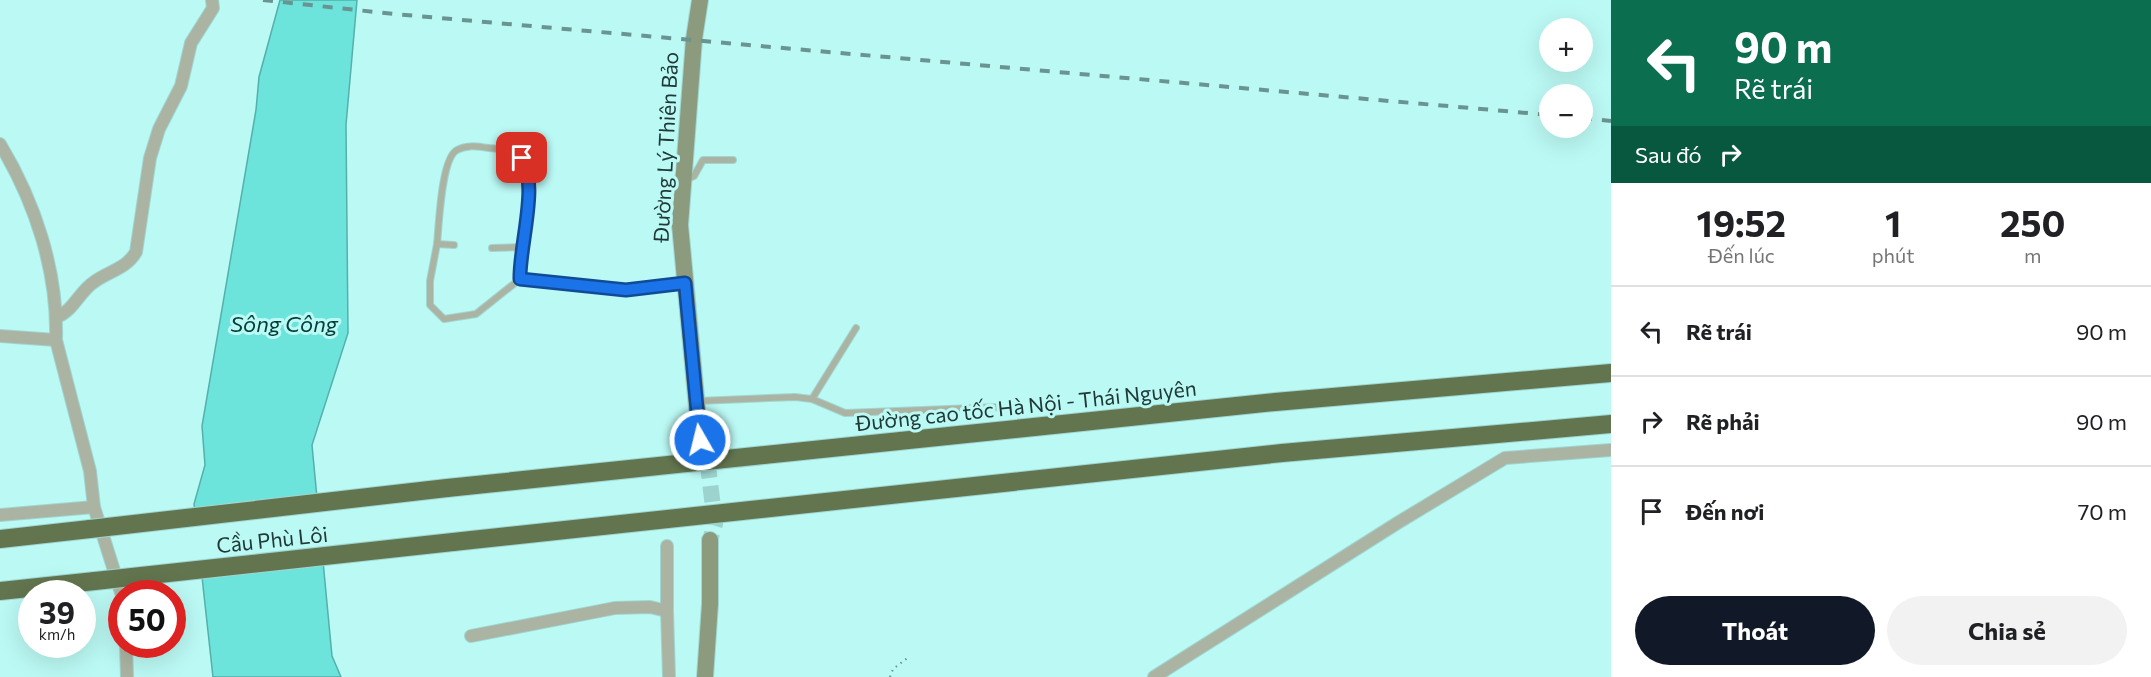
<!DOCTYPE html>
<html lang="vi">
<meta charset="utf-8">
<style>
:root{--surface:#fff;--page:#f2f2f2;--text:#202124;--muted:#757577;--line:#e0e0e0;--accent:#111827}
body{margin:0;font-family:Commissioner,sans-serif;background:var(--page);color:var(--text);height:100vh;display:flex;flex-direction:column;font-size:22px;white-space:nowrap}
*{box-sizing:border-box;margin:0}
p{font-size:20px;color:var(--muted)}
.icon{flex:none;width:33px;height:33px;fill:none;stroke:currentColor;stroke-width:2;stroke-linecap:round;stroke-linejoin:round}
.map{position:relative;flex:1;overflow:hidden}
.drawer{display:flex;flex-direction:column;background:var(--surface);width:540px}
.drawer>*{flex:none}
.hud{background:#0b6e4f;color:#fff;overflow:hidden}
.tools{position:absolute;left:1539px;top:18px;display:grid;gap:12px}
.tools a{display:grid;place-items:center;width:54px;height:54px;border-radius:50%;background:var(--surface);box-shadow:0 6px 24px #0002;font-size:30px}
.speed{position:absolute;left:18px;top:580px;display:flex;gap:12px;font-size:30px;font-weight:700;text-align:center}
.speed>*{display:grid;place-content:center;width:78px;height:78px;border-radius:50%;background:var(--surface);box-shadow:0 6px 24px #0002;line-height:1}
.speed small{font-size:15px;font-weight:400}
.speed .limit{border:9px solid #d22;background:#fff;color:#111}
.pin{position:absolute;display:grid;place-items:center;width:51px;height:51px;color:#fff;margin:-26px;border-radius:12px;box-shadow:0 3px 9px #0006}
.me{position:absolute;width:66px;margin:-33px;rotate:352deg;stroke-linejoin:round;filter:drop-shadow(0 0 4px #0008)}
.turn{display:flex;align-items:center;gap:21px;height:126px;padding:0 24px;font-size:27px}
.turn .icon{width:78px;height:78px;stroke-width:2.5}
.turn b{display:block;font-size:42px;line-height:51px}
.then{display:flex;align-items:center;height:57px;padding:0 24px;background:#0003;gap:12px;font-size:22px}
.eta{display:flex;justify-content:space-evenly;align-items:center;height:102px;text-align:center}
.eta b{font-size:36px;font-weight:700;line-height:42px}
.button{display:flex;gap:12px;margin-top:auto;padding:12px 24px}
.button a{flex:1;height:69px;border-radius:36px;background:var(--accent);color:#fff;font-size:24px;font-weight:700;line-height:69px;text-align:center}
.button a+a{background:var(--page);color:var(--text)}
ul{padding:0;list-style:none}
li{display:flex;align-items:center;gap:18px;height:90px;padding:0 24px;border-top:2px solid var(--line)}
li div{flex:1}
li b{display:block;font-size:22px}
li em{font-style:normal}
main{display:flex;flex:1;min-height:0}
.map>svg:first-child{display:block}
.water{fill:#6ce3db;stroke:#55b0aa;stroke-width:1.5}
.pier{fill:#bbf9f4}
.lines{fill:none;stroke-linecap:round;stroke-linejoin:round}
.secondary-tunnel{stroke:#9cd3ce;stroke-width:16;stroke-dasharray:16 8;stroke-linecap:butt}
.lane-casing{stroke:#9fd6d2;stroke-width:8}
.street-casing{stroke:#9fd6d2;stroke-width:14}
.secondary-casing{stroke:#9fd6d2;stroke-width:18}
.highway-casing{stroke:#9fd6d2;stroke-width:20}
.path{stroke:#69938f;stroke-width:2;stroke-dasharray:1.5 4.5;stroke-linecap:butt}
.lane{stroke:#abb4a2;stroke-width:6}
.street{stroke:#abb4a2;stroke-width:12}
.secondary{stroke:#8c9a7e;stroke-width:16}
.highway{stroke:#62754e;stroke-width:18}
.rail{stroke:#6a9491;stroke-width:4;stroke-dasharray:10 10;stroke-linecap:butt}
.highway-bridge-casing{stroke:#9fd6d2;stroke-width:20;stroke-linecap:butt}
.highway-bridge{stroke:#62754e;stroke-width:18}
.route-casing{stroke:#114b97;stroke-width:15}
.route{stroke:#1a73e8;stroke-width:10}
.labels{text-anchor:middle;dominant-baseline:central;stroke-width:6;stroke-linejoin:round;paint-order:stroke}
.street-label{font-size:21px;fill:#203937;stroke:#bbf9f4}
.water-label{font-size:22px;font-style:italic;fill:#023d3a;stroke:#bbf9f4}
</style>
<main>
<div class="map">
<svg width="1611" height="677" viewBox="0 0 1611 677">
<rect width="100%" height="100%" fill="#bbf9f4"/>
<path class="water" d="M280,0H357L346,125L348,333L312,445L332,656L341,677H213L194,504L205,465L202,426L256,110L259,77Z"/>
<path class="pier" d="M320,503L326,556L198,569L193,517Z"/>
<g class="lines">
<path class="secondary-tunnel" d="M700,440L706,449L715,524L710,540"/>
<defs>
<g id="lane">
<path d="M684,181L694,176L703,160H733"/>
<path d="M437,244C439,226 441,158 457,150C467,144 479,147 489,148C508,150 518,150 528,168L522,247"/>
<path d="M454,245L437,244L430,281V305L444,319L476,314L520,279L626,290L684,283"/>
<path d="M492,248L522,247L520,279"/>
<path d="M812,399L856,328"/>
<path d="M698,401L795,397L812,399L845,413L1000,407"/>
</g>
<g id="street">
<path d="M0,144C35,202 58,271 56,340L90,471L94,507L122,596"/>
<path d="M57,317C74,310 79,292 94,282C109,271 126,269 136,252L150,158L159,129L181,86L191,43L213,8L212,0"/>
<path d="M0,336L56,340"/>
<path d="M0,515L94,507"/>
<path d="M667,611L669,677"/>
<path d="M471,636L615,608L650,607L667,611V546"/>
<path d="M126,645L127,677"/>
<path d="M1154,677L1399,522L1505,458L1611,450"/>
</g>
<g id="secondary">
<path d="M700,0L694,39L680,225L700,440"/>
<path d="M705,677L710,604V540"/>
</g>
<g id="highway">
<path d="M447,488L1275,402L1611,373"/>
<path d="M0,539L90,529"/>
<path d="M453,542L1282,453L1611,424"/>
<path d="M0,591L95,581"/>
</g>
</defs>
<use href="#lane" class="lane-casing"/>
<use href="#street" class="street-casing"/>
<use href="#secondary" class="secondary-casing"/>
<use href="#highway" class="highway-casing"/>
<path class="path" d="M890,677L893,669L910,656"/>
<use href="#lane" class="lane"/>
<use href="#street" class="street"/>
<use href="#secondary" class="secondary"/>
<use href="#highway" class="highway"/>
<g class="rail">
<path d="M263,0L394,14L1550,115"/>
<path d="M1582,118L1611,121"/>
</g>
<defs>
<g id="highway-bridge">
<path d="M90,529L447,488"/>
<path d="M95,581L453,542"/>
</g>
</defs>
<use href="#highway-bridge" class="highway-bridge-casing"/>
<use href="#highway-bridge" class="highway-bridge"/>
</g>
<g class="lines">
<defs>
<path id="route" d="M522,158C539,185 519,247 520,279L626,290L685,283L700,440"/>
</defs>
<use href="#route" class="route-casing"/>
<use href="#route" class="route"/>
</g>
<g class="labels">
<g class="street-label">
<text transform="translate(665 147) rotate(-87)">Đường Lý Thiên Bảo</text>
<text transform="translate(1026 405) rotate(-6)">Đường cao tốc Hà Nội - Thái Nguyên</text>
<text transform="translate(272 539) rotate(-6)">Cầu Phù Lôi</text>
</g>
<g class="water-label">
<text x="284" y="323">Sông Công</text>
</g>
</g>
</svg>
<div class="tools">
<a>+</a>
<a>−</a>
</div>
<div class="speed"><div>39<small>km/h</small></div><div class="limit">50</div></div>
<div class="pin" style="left:522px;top:158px;background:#d93025"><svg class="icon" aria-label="arrive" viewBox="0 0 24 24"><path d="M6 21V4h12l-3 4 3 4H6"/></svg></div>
<svg class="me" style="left:700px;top:440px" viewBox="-20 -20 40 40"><circle r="17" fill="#1a73e8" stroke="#fff" stroke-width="3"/><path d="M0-11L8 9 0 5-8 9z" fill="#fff"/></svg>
</div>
<section class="drawer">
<div class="hud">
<div class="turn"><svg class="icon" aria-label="left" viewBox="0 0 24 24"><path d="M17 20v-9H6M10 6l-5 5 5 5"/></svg><div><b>90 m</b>Rẽ trái</div></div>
<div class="then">Sau đó<svg class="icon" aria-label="right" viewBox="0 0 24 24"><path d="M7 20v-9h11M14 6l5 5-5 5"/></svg></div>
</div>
<div class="eta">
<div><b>19:52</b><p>Đến lúc</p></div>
<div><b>1</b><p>phút</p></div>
<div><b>250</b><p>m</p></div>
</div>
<ul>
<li><svg class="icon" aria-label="left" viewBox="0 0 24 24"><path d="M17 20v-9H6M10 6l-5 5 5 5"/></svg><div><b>Rẽ trái</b></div><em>90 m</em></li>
<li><svg class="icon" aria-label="right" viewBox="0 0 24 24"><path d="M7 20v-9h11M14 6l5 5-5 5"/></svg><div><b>Rẽ phải</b></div><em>90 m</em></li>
<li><svg class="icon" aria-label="arrive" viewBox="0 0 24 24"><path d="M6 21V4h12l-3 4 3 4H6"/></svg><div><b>Đến nơi</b></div><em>70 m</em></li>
</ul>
<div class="button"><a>Thoát</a><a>Chia sẻ</a></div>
</section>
</main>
